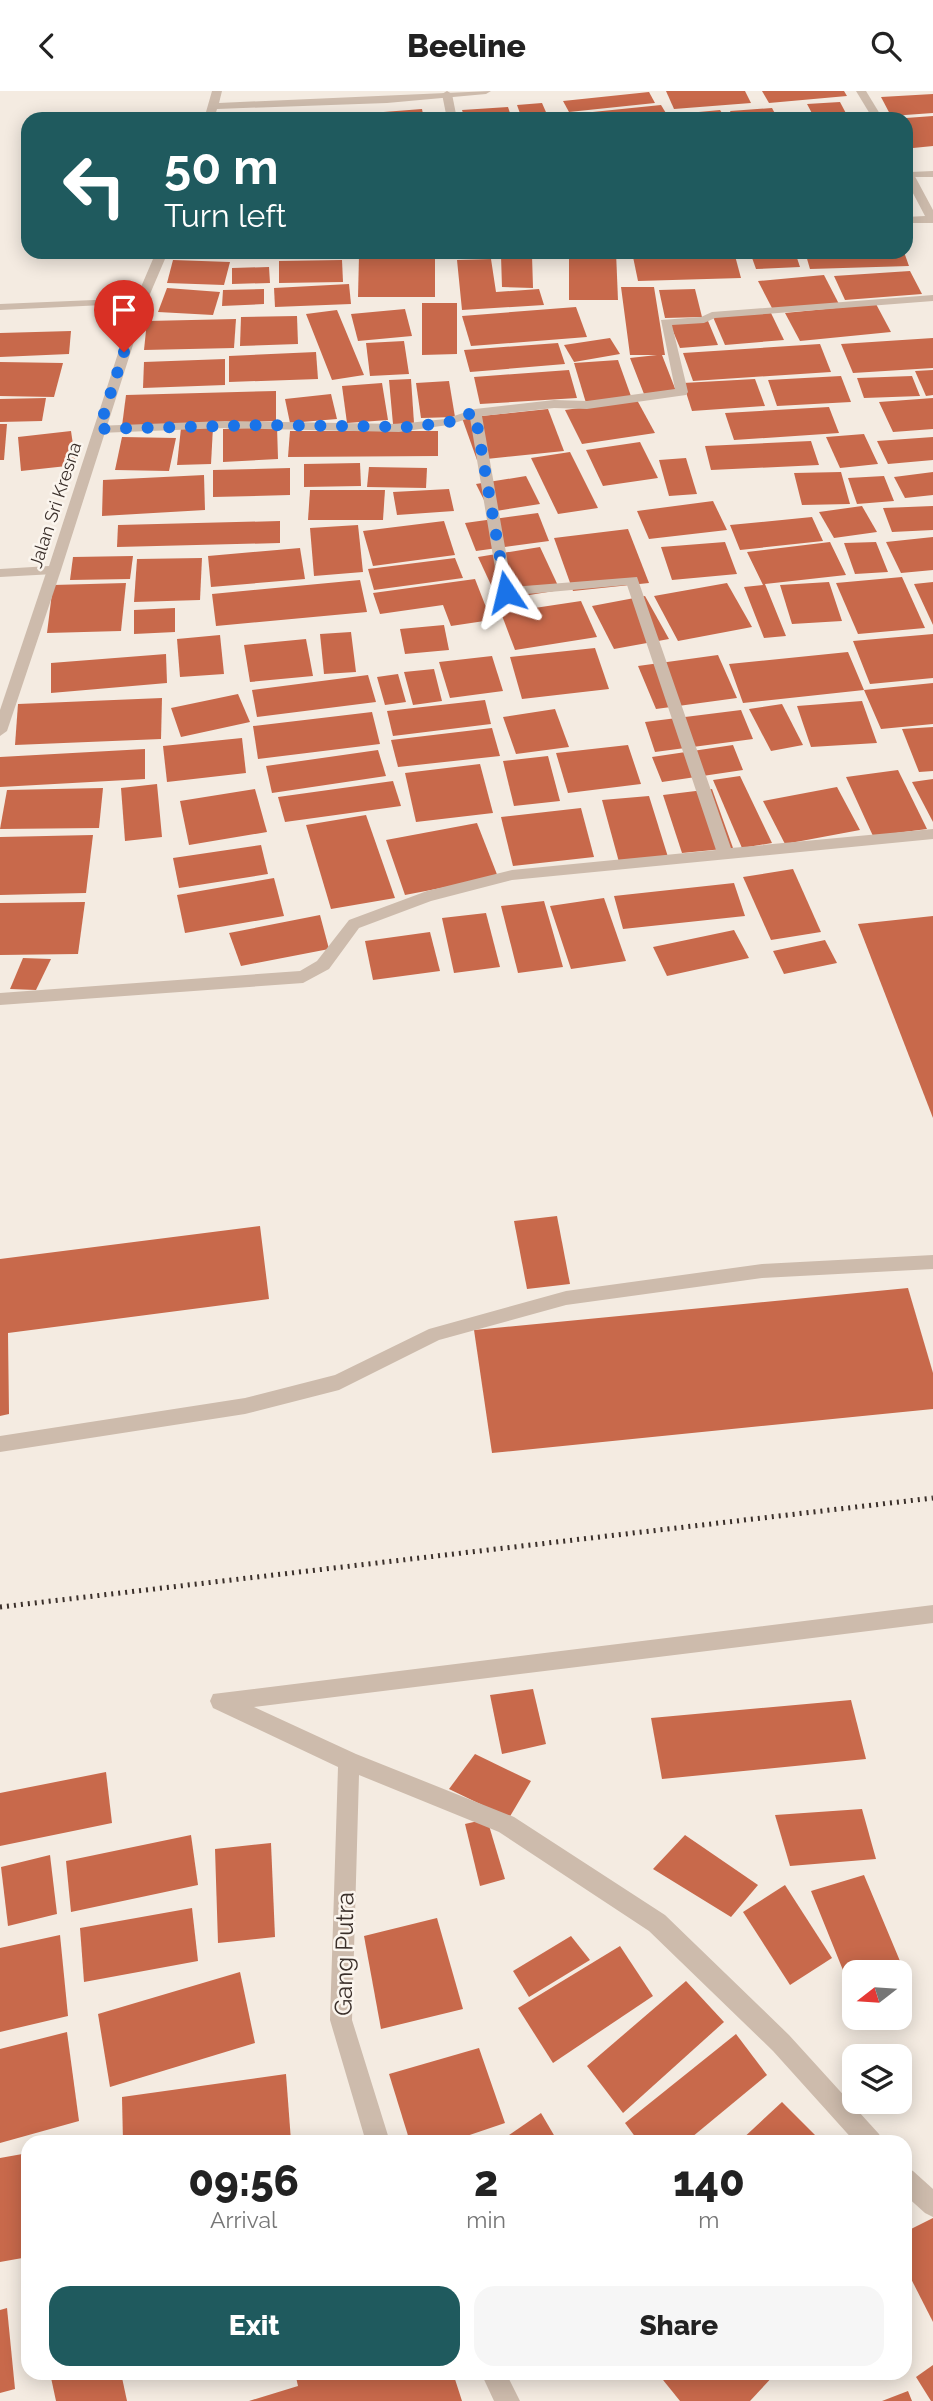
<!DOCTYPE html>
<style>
:root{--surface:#fff;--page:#f6f6f6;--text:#222;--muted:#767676;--accent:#1f5a5e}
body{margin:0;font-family:Raleway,sans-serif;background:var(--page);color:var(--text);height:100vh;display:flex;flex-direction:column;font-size:26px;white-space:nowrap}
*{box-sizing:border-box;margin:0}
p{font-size:23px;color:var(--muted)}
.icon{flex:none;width:38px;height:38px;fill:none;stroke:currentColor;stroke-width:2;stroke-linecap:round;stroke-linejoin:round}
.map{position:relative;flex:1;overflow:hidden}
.sheet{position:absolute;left:21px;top:2044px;width:891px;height:245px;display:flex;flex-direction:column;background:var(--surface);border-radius:21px;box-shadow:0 4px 18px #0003}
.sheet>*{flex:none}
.guide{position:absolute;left:21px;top:21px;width:892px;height:147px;border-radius:21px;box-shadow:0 4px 18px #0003;background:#1f5a5e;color:#fff;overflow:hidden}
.needle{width:46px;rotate:253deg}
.fabs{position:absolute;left:842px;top:1869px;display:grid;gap:14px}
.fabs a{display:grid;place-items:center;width:70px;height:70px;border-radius:14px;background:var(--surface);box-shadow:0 4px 18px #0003;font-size:35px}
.pin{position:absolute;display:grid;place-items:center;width:60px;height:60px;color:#fff;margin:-72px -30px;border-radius:50% 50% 50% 0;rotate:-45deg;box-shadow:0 0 7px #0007}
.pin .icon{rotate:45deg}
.me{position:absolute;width:77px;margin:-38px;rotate:350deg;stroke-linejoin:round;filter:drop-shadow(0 0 5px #0008)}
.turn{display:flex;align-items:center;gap:24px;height:147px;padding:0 28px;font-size:32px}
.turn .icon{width:91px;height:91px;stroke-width:2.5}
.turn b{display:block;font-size:49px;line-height:60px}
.eta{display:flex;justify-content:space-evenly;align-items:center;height:119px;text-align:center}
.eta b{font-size:42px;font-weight:800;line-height:49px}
.primary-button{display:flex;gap:14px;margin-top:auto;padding:14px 28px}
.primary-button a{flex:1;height:80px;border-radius:21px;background:var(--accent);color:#fff;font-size:28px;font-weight:800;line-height:80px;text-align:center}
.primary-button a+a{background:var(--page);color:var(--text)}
header{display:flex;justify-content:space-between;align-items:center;height:91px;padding:0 28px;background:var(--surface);font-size:32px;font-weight:800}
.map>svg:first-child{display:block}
.building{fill:#c8694b}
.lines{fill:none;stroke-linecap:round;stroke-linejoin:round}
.service{fill:#cdbbac;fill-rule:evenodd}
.minor{fill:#cdbbac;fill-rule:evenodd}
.tertiary{fill:#cdbbac;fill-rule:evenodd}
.rail{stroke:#3b302b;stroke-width:5;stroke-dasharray:2 5;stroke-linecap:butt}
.route{stroke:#1a73e8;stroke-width:12;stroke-dasharray:0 21.6}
.labels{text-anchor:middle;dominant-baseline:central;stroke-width:5;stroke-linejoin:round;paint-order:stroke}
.far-street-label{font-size:18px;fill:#3b302b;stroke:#fbf5ee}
.near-street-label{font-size:24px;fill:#3b302b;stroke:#fbf5ee}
</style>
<header><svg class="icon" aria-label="back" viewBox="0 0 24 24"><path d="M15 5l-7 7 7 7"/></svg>Beeline<svg class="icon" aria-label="search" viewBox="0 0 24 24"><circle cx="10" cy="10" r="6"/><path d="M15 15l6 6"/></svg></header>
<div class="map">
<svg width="933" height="2310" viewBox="0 0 933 2310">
<rect width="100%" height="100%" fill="#f4ebe1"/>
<g class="building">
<path d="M666,0H745L751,12L674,18Z"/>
<path d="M762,0H844L847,5L769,12Z"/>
<path d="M649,1L655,12L569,21L563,10Z"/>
<path d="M933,3V22L891,25L881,6Z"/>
<path d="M840,11L849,28H815L807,13Z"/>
<path d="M542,12L549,28H522L517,14Z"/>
<path d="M661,14L669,27L575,28L573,23Z"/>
<path d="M508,16L512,28H465L462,19Z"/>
<path d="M772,17L778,28H734L730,20Z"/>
<path d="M422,18L424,28H346L345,24Z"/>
<path d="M720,19L726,28H692L688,22Z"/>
<path d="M933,25V55L913,57L906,46V27Z"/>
<path d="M569,161H616L618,209H569Z"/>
<path d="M632,161H734L741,187L638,190Z"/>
<path d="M750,161H795L800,176L756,178Z"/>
<path d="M805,161H904L909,175L810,178Z"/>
<path d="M359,165H435V206H358Z"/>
<path d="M501,165H532L533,197L502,196Z"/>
<path d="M491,168L496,201L539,198L544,214L462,219L457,169Z"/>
<path d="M173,169L230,171L224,194L167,192Z"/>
<path d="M342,169L343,191L279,192V170Z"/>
<path d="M269,176L270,192L232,193V177Z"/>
<path d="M910,180L922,203L845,209L834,185Z"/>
<path d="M824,184L839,213L773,219L758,190Z"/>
<path d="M349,193L351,213L275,216L274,197Z"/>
<path d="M621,196H654L665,264H662L676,300L644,303L630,267L657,264H630Z"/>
<path d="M167,197L220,201L213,224L158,221Z"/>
<path d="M264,198V213L222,215L223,199Z"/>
<path d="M695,198L702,226L665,227L659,199Z"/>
<path d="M422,212H457V263L422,264Z"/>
<path d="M876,213L891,241L800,250L785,222Z"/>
<path d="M576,216L587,246L471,255L462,225Z"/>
<path d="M405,218L412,245L358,250L351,223Z"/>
<path d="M337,219L364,284L332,289L306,223Z"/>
<path d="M771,222L784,249L725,254L713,226Z"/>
<path d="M297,225L298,253L240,255L241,226Z"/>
<path d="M236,228L234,257L144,259L147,230Z"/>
<path d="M708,230L718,254L680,257L670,233Z"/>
<path d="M71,240L69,263L0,266V242Z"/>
<path d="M610,247L620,263L574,271L564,254Z"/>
<path d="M933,247V277L853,282L841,253Z"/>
<path d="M404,250L409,283L370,285L366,252Z"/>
<path d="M558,252L565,273L470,281L464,259Z"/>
<path d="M820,253L831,281L693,290L683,262Z"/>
<path d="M316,261L318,288L229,291V265Z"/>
<path d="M225,268V294L143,297L144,271Z"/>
<path d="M618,269L632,308L586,312L574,272Z"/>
<path d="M0,271L63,272L54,306L0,305Z"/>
<path d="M569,279L577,307L480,313L474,286Z"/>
<path d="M933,279V304L926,305L915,280Z"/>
<path d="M841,285L851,311L777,315L768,289Z"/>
<path d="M912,285L920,305L864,307L857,287Z"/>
<path d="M411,288L414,332L393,333L389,289Z"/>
<path d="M755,288L765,315L692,320L683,292Z"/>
<path d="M449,290L455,326L421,327L416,292Z"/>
<path d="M382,292L388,329L347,332L342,295Z"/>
<path d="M276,300V330L122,335L126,304Z"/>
<path d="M331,303L337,328L290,332L285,308Z"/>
<path d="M46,307L42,330L0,331V308Z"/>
<path d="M933,307V338L893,341L879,311Z"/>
<path d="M637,309L655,342L582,353L565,319Z"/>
<path d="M829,316L839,342L734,349L725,322Z"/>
<path d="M548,318L564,360L477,369L462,327Z"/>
<path d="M0,333H7L4,369H0Z"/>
<path d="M213,336L211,373L177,374L181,337Z"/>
<path d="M277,336L278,368L223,371V338Z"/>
<path d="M71,340L76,374L21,380L18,346Z"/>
<path d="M290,340H438V365L288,366Z"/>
<path d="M864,343L878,373L840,377L826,346Z"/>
<path d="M122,346L176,347L169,380L115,379Z"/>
<path d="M933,346V369L888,373L877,350Z"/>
<path d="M811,350L819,374L711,379L705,355Z"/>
<path d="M640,351L658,387L603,395L586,359Z"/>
<path d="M570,361L598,417L558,423L531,367Z"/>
<path d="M686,367L697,403L669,405L659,369Z"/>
<path d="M360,372L361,395L304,396V373Z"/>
<path d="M369,376L427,377L426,397L367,396Z"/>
<path d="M290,377V404L213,406V379Z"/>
<path d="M841,381L850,413L802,414L794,382Z"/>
<path d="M933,381V404L905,407L894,386Z"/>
<path d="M204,384L205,419L102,425L103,389Z"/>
<path d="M526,385L540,413L490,421L476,393Z"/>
<path d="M884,385L894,410L857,413L848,387Z"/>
<path d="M449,398L454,420L397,424L393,401Z"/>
<path d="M310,399H385L383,429H308Z"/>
<path d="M713,410L727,439L649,448L637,420Z"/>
<path d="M862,415L877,441L834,447L819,421Z"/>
<path d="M933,415V439L892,441L883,417Z"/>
<path d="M538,422L549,450L476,460L465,432Z"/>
<path d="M812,426L823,450L740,459L730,434Z"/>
<path d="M280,430V452L117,456L118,434Z"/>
<path d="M444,430L455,464L373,475L363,440Z"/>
<path d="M358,434L363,481L314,485L310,437Z"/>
<path d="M628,438L649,492L573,500L554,447Z"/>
<path d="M933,446V479L901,482L886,451Z"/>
<path d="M725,451L737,483L672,489L661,456Z"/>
<path d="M830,451L846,484L765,493L786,545L764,547L744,496L763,494L747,461Z"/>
<path d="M876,451L888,481L855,483L844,452Z"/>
<path d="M540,456L560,499L498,509L478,466Z"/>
<path d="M300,457L305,488L211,496L208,465Z"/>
<path d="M133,465L130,488L70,489L73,466Z"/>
<path d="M202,467L200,509L134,511L137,468Z"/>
<path d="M455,467L463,487L374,499L368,478Z"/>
<path d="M902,486L925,537L858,543L836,492Z"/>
<path d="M475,488L491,529L451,535L443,514L380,523L373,502Z"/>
<path d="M360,489L367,521L216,535L212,503Z"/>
<path d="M829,491L842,530L792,533L780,494Z"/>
<path d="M933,491V534L914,493Z"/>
<path d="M126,492L121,540L47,542L53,494Z"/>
<path d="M727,492L752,536L678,550L654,505Z"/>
<path d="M645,505L669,548L614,558L592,515Z"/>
<path d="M581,510L597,546L515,559L501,522Z"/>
<path d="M175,517V541L134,543V519Z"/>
<path d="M444,534L449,559L405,563L400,538Z"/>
<path d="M351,541L356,581L324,583L320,543Z"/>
<path d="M933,543V587L870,593L853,550Z"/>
<path d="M220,544L224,583L180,586L177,548Z"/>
<path d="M306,548L313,585L250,591L244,554Z"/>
<path d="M595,557L609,598L522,608L510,566Z"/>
<path d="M848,561L864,599L933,592V633L881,638L864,599L743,612L729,573Z"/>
<path d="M166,563L167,592L51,602V572Z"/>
<path d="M718,564L737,607L656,618L638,575Z"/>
<path d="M492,565L503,600L450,607L439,571Z"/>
<path d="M434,578L442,610L413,614L404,581Z"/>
<path d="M398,583L406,611L385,614L377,586Z"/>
<path d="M368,584L376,611L257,626L252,599Z"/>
<path d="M238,603L250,631L181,646L171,617Z"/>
<path d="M162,607L161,648L15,654L18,613Z"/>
<path d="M485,609L491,633L393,645L387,620Z"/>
<path d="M862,610L877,652L811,656L797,615Z"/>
<path d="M782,613L803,654L771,660L749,618Z"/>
<path d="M555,618L569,656L516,663L503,626Z"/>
<path d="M741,619L753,648L655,661L645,631Z"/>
<path d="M372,621L380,653L258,668L253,635Z"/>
<path d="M933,636V680L919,681L902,638Z"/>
<path d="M492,637L500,665L398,676L391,649Z"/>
<path d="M242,647L246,682L167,691L163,655Z"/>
<path d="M628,654L641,693L568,702L556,662Z"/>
<path d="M733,654L743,679L662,691L652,666Z"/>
<path d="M145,658V688L0,696V666Z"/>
<path d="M378,659L386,685L272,702L266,675Z"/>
<path d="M548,665L560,710L514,715L503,670Z"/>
<path d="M480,673L493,722L416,731L405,682Z"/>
<path d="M898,679L927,738L873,745L846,686Z"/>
<path d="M740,685L772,752L742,757L713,689Z"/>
<path d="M933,688V731L912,691Z"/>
<path d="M393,690L401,715L285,731L278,706Z"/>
<path d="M157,693L162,746L125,750L121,697Z"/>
<path d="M837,696L860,739L785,753L763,710Z"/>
<path d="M103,697L99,737L0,738L7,699Z"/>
<path d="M255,698L267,741L189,754L180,710Z"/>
<path d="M712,698L733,757L682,762L663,704Z"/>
<path d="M649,705L668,766L619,771L602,709Z"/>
<path d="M581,717L594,766L513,775L501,726Z"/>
<path d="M366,724L395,807L331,818L306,734Z"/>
<path d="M477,732L498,786L405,804L386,749Z"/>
<path d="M93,744L86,802L0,804V746Z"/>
<path d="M261,754L268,783L179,797L173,767Z"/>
<path d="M793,778L821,841L771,849L743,786Z"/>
<path d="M274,787L284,825L185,842L177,804Z"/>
<path d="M734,792L745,825L623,838L614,805Z"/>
<path d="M604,807L626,870L571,878L550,815Z"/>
<path d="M544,810L563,876L518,882L501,815Z"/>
<path d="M85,811L78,863L0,864V812Z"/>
<path d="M486,822L500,876L454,882L442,827Z"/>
<path d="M320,824L329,858L241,875L229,842Z"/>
<path d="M933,825V1027L858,833Z"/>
<path d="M734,839L749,867L667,885L653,856Z"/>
<path d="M430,841L440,880L373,889L365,850Z"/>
<path d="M825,849L837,872L784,883L773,860Z"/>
<path d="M23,867L51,868L36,899L10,898Z"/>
<path d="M557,1125L570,1193L527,1198L514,1130Z"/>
<path d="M260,1135L269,1208L8,1242L9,1323L0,1325V1168Z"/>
<path d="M908,1197L933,1282V1318L492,1362L474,1239Z"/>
<path d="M533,1598L546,1653L502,1663L490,1604Z"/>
<path d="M851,1609L866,1668L662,1688L651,1627Z"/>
<path d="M475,1663L531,1690L509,1727L449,1698Z"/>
<path d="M106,1681L112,1732L0,1755V1702Z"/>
<path d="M862,1718L876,1768L790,1775L775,1724Z"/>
<path d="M487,1728L505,1788L480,1795L465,1733Z"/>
<path d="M191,1744L198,1794L71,1821L66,1770Z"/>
<path d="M685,1744L758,1794L731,1826L653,1778Z"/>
<path d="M271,1752L275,1846L218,1852L215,1758Z"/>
<path d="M50,1764L57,1823L8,1835L1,1776Z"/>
<path d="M864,1784L905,1882L854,1881L851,1899L811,1800Z"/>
<path d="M785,1794L832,1867L790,1894L743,1821Z"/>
<path d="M192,1817L198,1870L84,1891L80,1837Z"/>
<path d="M437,1827L463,1918L381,1938L364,1845Z"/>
<path d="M60,1844L68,1925L0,1941V1857Z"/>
<path d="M571,1845L590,1869L529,1906L513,1880Z"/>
<path d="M620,1855L653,1905L553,1972L518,1917Z"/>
<path d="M240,1881L255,1952L110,1996L98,1923Z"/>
<path d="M686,1890L724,1931L623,2022L587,1975Z"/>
<path d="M67,1941L79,2030L0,2052V1958Z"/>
<path d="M736,1943L767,1984L686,2051H639L625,2032Z"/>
<path d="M479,1957L505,2032L449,2051H410L389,1983Z"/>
<path d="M286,1983L291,2050L123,2051L122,2006Z"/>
<path d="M782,2011L822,2051H739Z"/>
<path d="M541,2022L558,2051H499Z"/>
<path d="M28,2062V2166L0,2171V2067Z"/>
<path d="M933,2127V2231L905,2176V2141Z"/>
<path d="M7,2217L15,2298L0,2302V2219Z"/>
<path d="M933,2274V2310H931L916,2286Z"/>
<path d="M50,2282H121L127,2310H56Z"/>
<path d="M295,2282H453L462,2310H249L298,2295Z"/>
<path d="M661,2282H776L750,2310H680L659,2284Z"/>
<path d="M908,2300L912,2310H882Z"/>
</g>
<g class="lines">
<g class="service">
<path d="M933,80V86H906V82L910,81Z"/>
<path d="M933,1164V1178L762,1187L566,1214L439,1249L339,1299L245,1323L0,1361V1345L245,1307L335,1284L429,1238L566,1200L762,1173Z"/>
</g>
<g class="minor">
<path d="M447,0L452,3L457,28H447L442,3Z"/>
<path d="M856,0H866L883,28H873Z"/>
<path d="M906,75L911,78L933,119V132H906V126L925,125L906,89Z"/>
<path d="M157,161H198L192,164L161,166L157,165Z"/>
<path d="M933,204V210L715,227L704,232L672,234L688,301L686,304L587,318L554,317L482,325L512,496L637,486L731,757L933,738V748L512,789L431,810L359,837L329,878L303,892L0,914V902L300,880L317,870L349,829L427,800L512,779L716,759L627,494L506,505L499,501L470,327L448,334L399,341L225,337L99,342L95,341V335L225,330L399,333L445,328L475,318L554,309L587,310L675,298L661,229L701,226L712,221Z"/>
<path d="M141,207L145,208V212L0,219V213Z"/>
<path d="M54,475L61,479L7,640L0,645V619L47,479Z"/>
<path d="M933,1514V1532L254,1616L356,1663L514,1726L665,1824L789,1944L879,2043L883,2051H855L773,1960L649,1840L499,1741L359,1684L352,1929L390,2051H366L330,1929L338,1676L213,1617L210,1610L213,1603Z"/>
<path d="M905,2076L913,2080L933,2098V2126L925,2122L905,2104Z"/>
<path d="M481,2282H506L520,2310H494Z"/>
</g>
<g class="tertiary">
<path d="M212,0H222L219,12L491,0L486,3L387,12L217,18L214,28H204Z"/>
<path d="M156,161H168L147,210L61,479L54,483L0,486V478L49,475L135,210Z"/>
</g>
<path class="rail" d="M0,1516L933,1407"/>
</g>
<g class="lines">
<path class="route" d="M124,261L99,338L267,334L412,336L455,330L463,324L475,322L506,501"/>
</g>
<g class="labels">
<g class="far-street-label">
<text transform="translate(55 414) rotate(-72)">Jalan Sri Kresna</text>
</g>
<g class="near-street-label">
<text transform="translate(344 1863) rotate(-89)">Gang Putra</text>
</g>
</g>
</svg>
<div class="fabs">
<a><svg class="needle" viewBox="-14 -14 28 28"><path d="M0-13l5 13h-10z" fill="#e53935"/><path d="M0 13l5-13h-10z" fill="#767676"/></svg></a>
<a><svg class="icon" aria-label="layers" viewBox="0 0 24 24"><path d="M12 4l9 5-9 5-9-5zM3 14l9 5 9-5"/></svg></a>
</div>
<div class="pin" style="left:124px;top:261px;background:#d93025"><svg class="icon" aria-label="arrive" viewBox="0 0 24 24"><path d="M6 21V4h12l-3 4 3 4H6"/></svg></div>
<svg class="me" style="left:506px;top:501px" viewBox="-20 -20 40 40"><path d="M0-17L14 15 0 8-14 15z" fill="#1a73e8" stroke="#fff" stroke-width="4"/></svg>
<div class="guide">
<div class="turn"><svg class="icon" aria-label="left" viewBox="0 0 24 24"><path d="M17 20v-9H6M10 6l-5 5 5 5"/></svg><div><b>50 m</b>Turn left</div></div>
</div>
<section class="sheet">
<div class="eta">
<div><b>09:56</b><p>Arrival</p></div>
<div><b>2</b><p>min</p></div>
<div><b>140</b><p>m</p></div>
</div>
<div class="primary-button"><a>Exit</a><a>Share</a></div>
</section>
</div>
